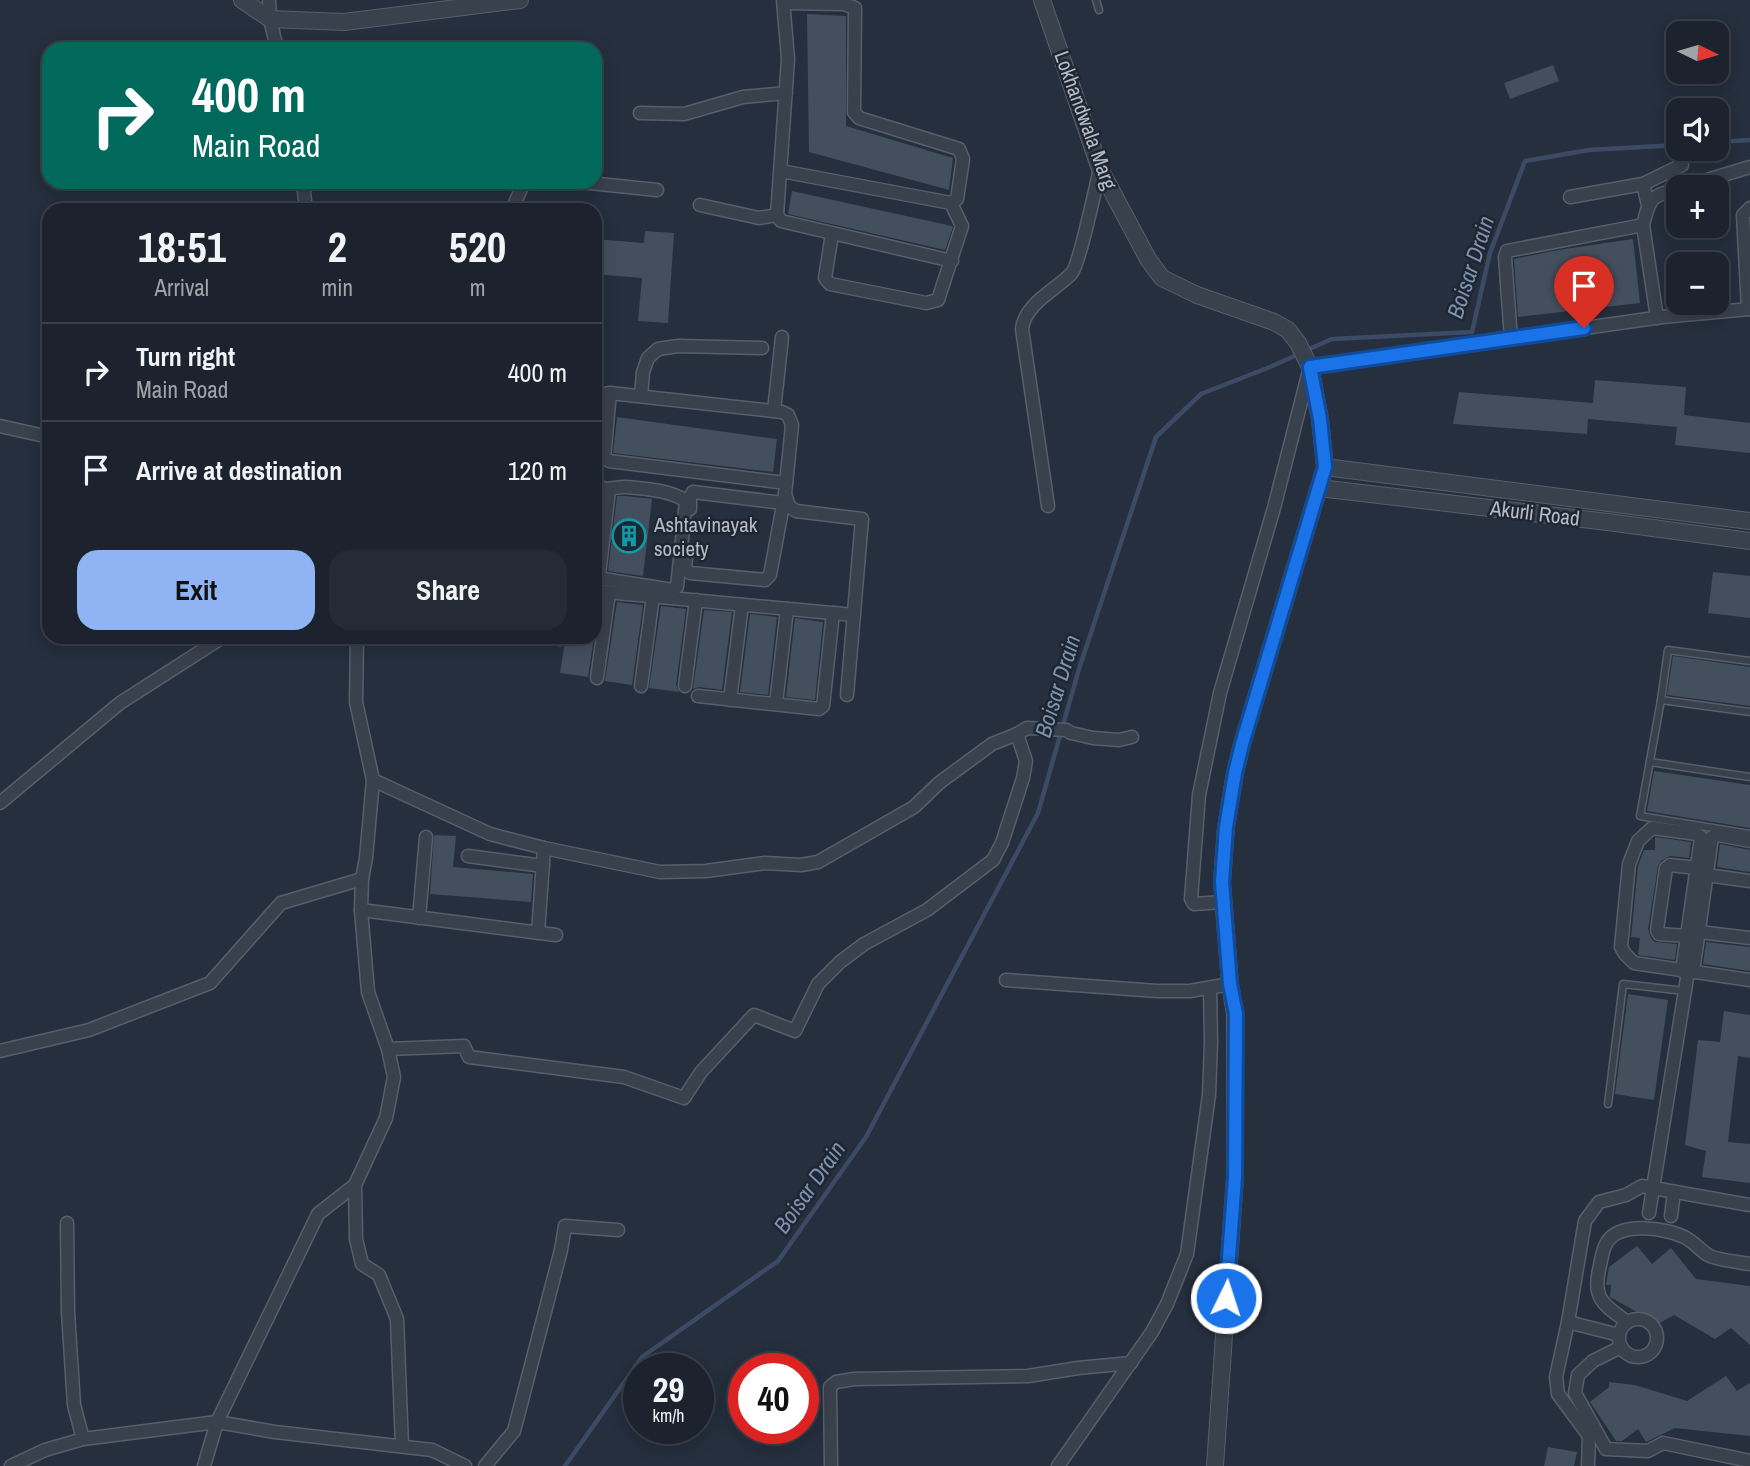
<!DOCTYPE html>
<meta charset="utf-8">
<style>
:root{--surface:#1c232e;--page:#252b36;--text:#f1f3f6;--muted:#a0a4aa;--line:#3a404a;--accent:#8fb3f3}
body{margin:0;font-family:"Archivo Narrow",sans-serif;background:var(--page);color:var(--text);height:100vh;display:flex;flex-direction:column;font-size:26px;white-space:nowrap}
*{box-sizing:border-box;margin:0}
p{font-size:23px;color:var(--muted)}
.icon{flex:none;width:38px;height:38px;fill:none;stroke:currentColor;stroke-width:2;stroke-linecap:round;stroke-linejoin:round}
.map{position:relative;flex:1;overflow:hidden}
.panel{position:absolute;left:42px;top:203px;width:560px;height:441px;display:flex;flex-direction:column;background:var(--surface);border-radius:21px;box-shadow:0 4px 18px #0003,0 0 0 2px var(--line)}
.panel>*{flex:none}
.banner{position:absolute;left:42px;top:42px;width:560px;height:147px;border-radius:21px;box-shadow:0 4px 18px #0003,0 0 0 2px var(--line);background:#00695c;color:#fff;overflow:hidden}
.needle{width:46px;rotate:95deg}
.buttons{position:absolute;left:1666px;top:21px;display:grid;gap:14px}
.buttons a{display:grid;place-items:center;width:63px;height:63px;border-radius:14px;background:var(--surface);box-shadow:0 4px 18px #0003,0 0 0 2px var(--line);font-size:35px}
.speed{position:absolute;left:623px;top:1353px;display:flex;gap:14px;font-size:35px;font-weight:700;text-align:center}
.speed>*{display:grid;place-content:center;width:91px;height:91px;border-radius:50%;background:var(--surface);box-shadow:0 4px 18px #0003,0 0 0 2px var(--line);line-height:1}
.speed small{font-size:18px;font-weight:400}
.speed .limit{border:10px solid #d22;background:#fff;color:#111}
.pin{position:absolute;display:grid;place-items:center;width:60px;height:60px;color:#fff;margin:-72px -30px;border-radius:50% 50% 50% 0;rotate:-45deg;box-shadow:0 0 7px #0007}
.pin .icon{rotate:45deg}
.me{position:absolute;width:77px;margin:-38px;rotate:4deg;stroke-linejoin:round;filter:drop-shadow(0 0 5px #0008)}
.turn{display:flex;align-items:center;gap:24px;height:147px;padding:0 35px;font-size:32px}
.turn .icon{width:91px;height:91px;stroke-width:2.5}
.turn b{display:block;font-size:49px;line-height:60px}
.eta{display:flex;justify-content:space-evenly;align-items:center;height:119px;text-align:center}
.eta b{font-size:42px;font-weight:700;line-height:49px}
.primary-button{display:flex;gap:14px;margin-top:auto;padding:14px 35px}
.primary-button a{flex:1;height:80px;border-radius:21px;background:var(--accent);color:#111;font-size:28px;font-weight:700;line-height:80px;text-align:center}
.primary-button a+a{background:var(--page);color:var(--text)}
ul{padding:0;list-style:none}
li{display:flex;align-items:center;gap:21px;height:98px;padding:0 35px;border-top:2px solid var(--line)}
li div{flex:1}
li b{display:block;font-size:26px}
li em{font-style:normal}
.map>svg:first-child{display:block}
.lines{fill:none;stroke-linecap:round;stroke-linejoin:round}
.stream{stroke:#3c4b65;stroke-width:4.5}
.building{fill:#444f5e}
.service-casing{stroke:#575f6b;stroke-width:9}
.minor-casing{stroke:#575f6b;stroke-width:15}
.tertiary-casing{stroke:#575f6b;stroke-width:18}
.service{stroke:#39414d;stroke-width:6}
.minor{stroke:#39414d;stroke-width:12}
.tertiary{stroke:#39414d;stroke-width:16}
.route-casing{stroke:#114b97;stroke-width:18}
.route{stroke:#1a73e8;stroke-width:12}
.labels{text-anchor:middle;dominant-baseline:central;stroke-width:5;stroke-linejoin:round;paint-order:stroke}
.street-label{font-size:21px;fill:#b5bcc8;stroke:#1e2632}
.poi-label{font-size:21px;fill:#b5bcc8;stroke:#1e2632;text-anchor:start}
.water-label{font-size:23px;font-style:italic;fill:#7e91ae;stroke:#1e2632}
</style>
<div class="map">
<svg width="1750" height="1466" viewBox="0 0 1750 1466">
<rect width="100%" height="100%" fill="#252f3d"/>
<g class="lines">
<g class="stream">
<path d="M1717,142L1750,140"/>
<path d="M1307,350L1332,339L1472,332L1490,253L1525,161L1589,150L1678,145"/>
<path d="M565,1466L642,1357L778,1261L866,1137L1038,813L1079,669L1156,437L1201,394L1270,367L1299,354"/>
</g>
</g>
<g class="building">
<path d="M807,14L846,16V126L953,158L949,190L809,152Z"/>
<path d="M1553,65L1559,81L1510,99L1504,83Z"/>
<path d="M792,191L952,226L953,227L945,250L788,214Z"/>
<path d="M645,231L674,233L668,323L638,321L642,278L595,274V239L644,243Z"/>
<path d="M1633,239L1640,303L1518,317L1514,259L1558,250Z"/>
<path d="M1595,380L1686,387L1684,415L1750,423V453L1675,445L1677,427L1588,419L1587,434L1453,424L1459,392L1593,403Z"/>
<path d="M617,417L777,439L773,472L613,453Z"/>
<path d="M617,496H626L652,499L643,576L608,571Z"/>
<path d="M1713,572L1750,576V618L1708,613Z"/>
<path d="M617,602L643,605L632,685L605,681Z"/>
<path d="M661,606L686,609L676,685L679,692L649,688Z"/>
<path d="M704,610L732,612L722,690L699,687L693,689Z"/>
<path d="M750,614L777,617L768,695L740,692Z"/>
<path d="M795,618L823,622L815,700L786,697Z"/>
<path d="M569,637H594L588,677L560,673L564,647L568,643Z"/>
<path d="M1673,656L1750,667V706L1667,695Z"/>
<path d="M1654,771L1750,785V828L1647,811Z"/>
<path d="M434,835L456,836L453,867L533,874L531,902L430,894Z"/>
<path d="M1655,837L1691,842L1689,858L1670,856L1661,861L1658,866L1648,929L1651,938L1655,942L1677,944L1675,960L1638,955L1640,938L1631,937L1638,866L1644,850H1655Z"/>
<path d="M1720,844L1750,850V872L1717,867Z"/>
<path d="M1706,942L1750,947V971L1703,964Z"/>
<path d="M1628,994L1668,1000L1654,1100L1615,1094Z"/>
<path d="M1724,1011L1750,1015V1058L1738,1056L1728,1142L1750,1144V1183L1702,1177L1706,1151L1685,1145L1698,1040L1720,1042Z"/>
<path d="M1637,1246L1652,1264L1671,1248L1696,1279L1750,1286V1345L1731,1328L1715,1339L1674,1315L1658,1324L1610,1297L1611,1285H1606L1609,1267Z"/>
<path d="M1726,1376L1737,1391L1750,1383V1436L1675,1428L1646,1442L1638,1429L1622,1441H1616L1590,1402L1609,1387V1382L1635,1385L1687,1401Z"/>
<path d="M1548,1447L1577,1452L1574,1466H1544Z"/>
</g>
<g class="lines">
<defs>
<g id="service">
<path d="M1096,0L1099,10"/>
<path d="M1750,661L1668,650L1661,700L1640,816L1750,834"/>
<path d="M1661,700L1750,712"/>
<path d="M1650,762L1750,777"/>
<path d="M1608,1104L1623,984L1685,991"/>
</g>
<g id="minor">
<path d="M269,0L270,19L277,49"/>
<path d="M783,0L788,59L777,215L781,221L952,261"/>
<path d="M640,113L684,114L743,97L786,93"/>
<path d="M781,171L951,203L957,199L963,159L959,149L859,118L854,112L855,8L844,4L784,3"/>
<path d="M303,182L306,210"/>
<path d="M580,182L657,190"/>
<path d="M1643,184L1682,165"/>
<path d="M1684,187L1750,167"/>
<path d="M1570,197L1643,184L1648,205"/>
<path d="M700,205L759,218L777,215"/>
<path d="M512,210L524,182"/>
<path d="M1643,225L1657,318"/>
<path d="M832,234L825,278L830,284L926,303L938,300L962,226L951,203"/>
<path d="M1748,309L1743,215L1750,208"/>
<path d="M1511,339L1505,257L1507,251L1643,225C1650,197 1651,196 1678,189"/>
<path d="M641,396L643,372L648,358L658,349L678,346L762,348"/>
<path d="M595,398L599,395L610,393L782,412L788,415L792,425L785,494L789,506L796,511L862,519L847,695"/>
<path d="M774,411L782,337"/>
<path d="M0,426L49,437"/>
<path d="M604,458L610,393"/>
<path d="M609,461L786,483"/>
<path d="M595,484C605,493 615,486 627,487C645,489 670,490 686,501L677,587L673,590L603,579L599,575L609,490"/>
<path d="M1048,506L1022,329C1025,304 1054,291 1071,274C1079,267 1096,185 1100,169"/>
<path d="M595,509V516"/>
<path d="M690,509V497L693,492L783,503"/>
<path d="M686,555L685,569L690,573L765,580L770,575L785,494"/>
<path d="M595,591L854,615"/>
<path d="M560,639V637"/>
<path d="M597,678L609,593"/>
<path d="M641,686L653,596"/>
<path d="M685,686L696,600"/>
<path d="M698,696L819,709L823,706L833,613"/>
<path d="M730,700L742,605"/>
<path d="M776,704L787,609"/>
<path d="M373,780L490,834L544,848L660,872L706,871L765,863L801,865L818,862L914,807L939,783L992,744L1017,734L1027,728L1066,730L1071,733L1093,738L1119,740L1132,737"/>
<path d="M0,803L120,703L223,637"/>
<path d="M468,856L543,866"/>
<path d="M1707,875L1750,881"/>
<path d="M1223,902L1194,904L1191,899L1199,795L1220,693L1274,508L1310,367L1662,317L1750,309"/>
<path d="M361,910L556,935"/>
<path d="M419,918L426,837"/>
<path d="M1699,932L1750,938"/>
<path d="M538,933L544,848"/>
<path d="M1687,936L1659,934L1657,930L1666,868L1670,865L1697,868"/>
<path d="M1682,971L1701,837L1697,834L1652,828L1638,841L1629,864L1621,947L1625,954L1634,963L1750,980"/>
<path d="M1693,972L1712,837L1718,835L1750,841"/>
<path d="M1006,980L1157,991H1190L1230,984"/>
<path d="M388,1049L464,1046L469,1057L624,1077L684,1098L701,1072L754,1015L795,1031L818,984L840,962L864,944L927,910L993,860L1002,843L1023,778L1026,761L1017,734"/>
<path d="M0,1051L89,1030L210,983L281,903L362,879"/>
<path d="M355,1185L356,1239L362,1264L379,1275L397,1319L402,1446"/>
<path d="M1649,1213L1688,972"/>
<path d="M1671,1216L1674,1192"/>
<path d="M67,1223L68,1312L74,1405L83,1439"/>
<circle cx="1638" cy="1338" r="19"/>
<path d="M1568,1322L1619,1335"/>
<path d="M1627,1322C1606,1306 1592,1300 1599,1270C1601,1262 1602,1251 1606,1244C1618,1220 1668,1228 1686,1238C1695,1243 1700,1250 1708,1255C1716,1260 1739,1262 1750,1264"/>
<path d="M1621,1347L1593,1361L1578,1375L1575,1393L1606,1449L1648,1451L1663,1443L1750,1461"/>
<path d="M11,1466L45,1450L83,1439L217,1422L275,1432L432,1450L465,1466"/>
<path d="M204,1466L217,1422L318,1214L355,1185L386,1118L394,1077L388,1049L368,992L361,910L362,879L366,858L373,780L356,702L357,637"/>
<path d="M485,1466L514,1431L561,1250L565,1226L618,1230"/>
<path d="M831,1466L830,1387L836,1382L854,1379L1028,1376L1078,1368L1131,1363"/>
<path d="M1058,1466L1152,1332L1167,1304L1187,1254L1209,1095L1211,1042L1210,988"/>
<path d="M1588,1466L1589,1436L1558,1394L1556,1377L1568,1322L1585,1221L1599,1202L1626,1195L1642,1186L1750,1205"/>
</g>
<g id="tertiary">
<path d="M242,0L270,19L344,22L520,0"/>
<path d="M1042,0L1100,169L1148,259L1162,278L1197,295L1274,322L1288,330L1298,343L1310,367L1320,419L1325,467L1242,744L1235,773L1226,827L1222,882L1230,984L1235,1014V1176L1215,1466"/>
<path d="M1325,467L1750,521"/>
<path d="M1319,488L1608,522L1750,541"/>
</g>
</defs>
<use href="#service" class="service-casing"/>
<use href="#minor" class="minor-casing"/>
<use href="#tertiary" class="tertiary-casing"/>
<use href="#service" class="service"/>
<use href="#minor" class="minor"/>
<use href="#tertiary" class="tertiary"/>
</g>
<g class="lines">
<defs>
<path id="route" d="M1226,1298L1235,1177L1236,1014L1230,984L1222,882L1226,827L1235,773L1242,744L1325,467L1320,419L1310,367L1584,328"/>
</defs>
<use href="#route" class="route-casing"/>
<use href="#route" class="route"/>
</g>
<defs>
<symbol id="building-ring" viewBox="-11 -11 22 22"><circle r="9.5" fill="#1e2632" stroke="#0f9aa8" stroke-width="1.5"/><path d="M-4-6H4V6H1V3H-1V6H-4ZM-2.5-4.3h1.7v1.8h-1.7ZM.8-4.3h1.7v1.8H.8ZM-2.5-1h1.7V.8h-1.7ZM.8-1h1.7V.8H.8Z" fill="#0f9aa8"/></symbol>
</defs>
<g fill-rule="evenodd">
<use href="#building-ring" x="610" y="517" width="38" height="38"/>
</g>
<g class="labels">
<g class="street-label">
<text transform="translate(1086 120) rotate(70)">Lokhandwala Marg</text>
<text transform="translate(1535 513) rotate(7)">Akurli Road</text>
</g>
<g class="poi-label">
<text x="654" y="524">Ashtavinayak<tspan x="654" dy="24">society</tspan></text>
</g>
<g class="water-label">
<text transform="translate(1470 267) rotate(-72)">Boisar Drain</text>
<text transform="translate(1057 686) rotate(-73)">Boisar Drain</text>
<text transform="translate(809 1187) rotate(-55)">Boisar Drain</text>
</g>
</g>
</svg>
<div class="buttons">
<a><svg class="needle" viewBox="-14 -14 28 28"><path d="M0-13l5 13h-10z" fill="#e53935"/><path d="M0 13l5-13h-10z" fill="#a0a4aa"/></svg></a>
<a><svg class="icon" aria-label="sound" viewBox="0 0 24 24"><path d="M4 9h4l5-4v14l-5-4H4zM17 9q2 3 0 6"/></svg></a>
<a>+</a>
<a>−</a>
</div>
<div class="speed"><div>29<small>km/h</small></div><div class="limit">40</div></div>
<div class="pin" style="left:1584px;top:328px;background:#d93025"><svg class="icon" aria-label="arrive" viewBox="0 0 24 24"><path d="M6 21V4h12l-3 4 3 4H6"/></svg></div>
<svg class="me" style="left:1226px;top:1298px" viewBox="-20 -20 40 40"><circle r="17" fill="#1a73e8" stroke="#fff" stroke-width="3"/><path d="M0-11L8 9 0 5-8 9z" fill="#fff"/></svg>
<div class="banner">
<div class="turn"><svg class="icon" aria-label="right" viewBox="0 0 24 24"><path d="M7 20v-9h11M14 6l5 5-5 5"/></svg><div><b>400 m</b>Main Road</div></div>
</div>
<section class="panel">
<div class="eta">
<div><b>18:51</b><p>Arrival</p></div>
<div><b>2</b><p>min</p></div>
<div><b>520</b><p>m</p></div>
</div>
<ul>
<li><svg class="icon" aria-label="right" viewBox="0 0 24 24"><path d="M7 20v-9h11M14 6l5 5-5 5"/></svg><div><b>Turn right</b><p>Main Road</p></div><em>400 m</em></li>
<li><svg class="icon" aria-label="arrive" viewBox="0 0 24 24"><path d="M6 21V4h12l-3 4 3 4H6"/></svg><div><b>Arrive at destination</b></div><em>120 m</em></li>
</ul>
<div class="primary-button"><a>Exit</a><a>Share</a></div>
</section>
</div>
